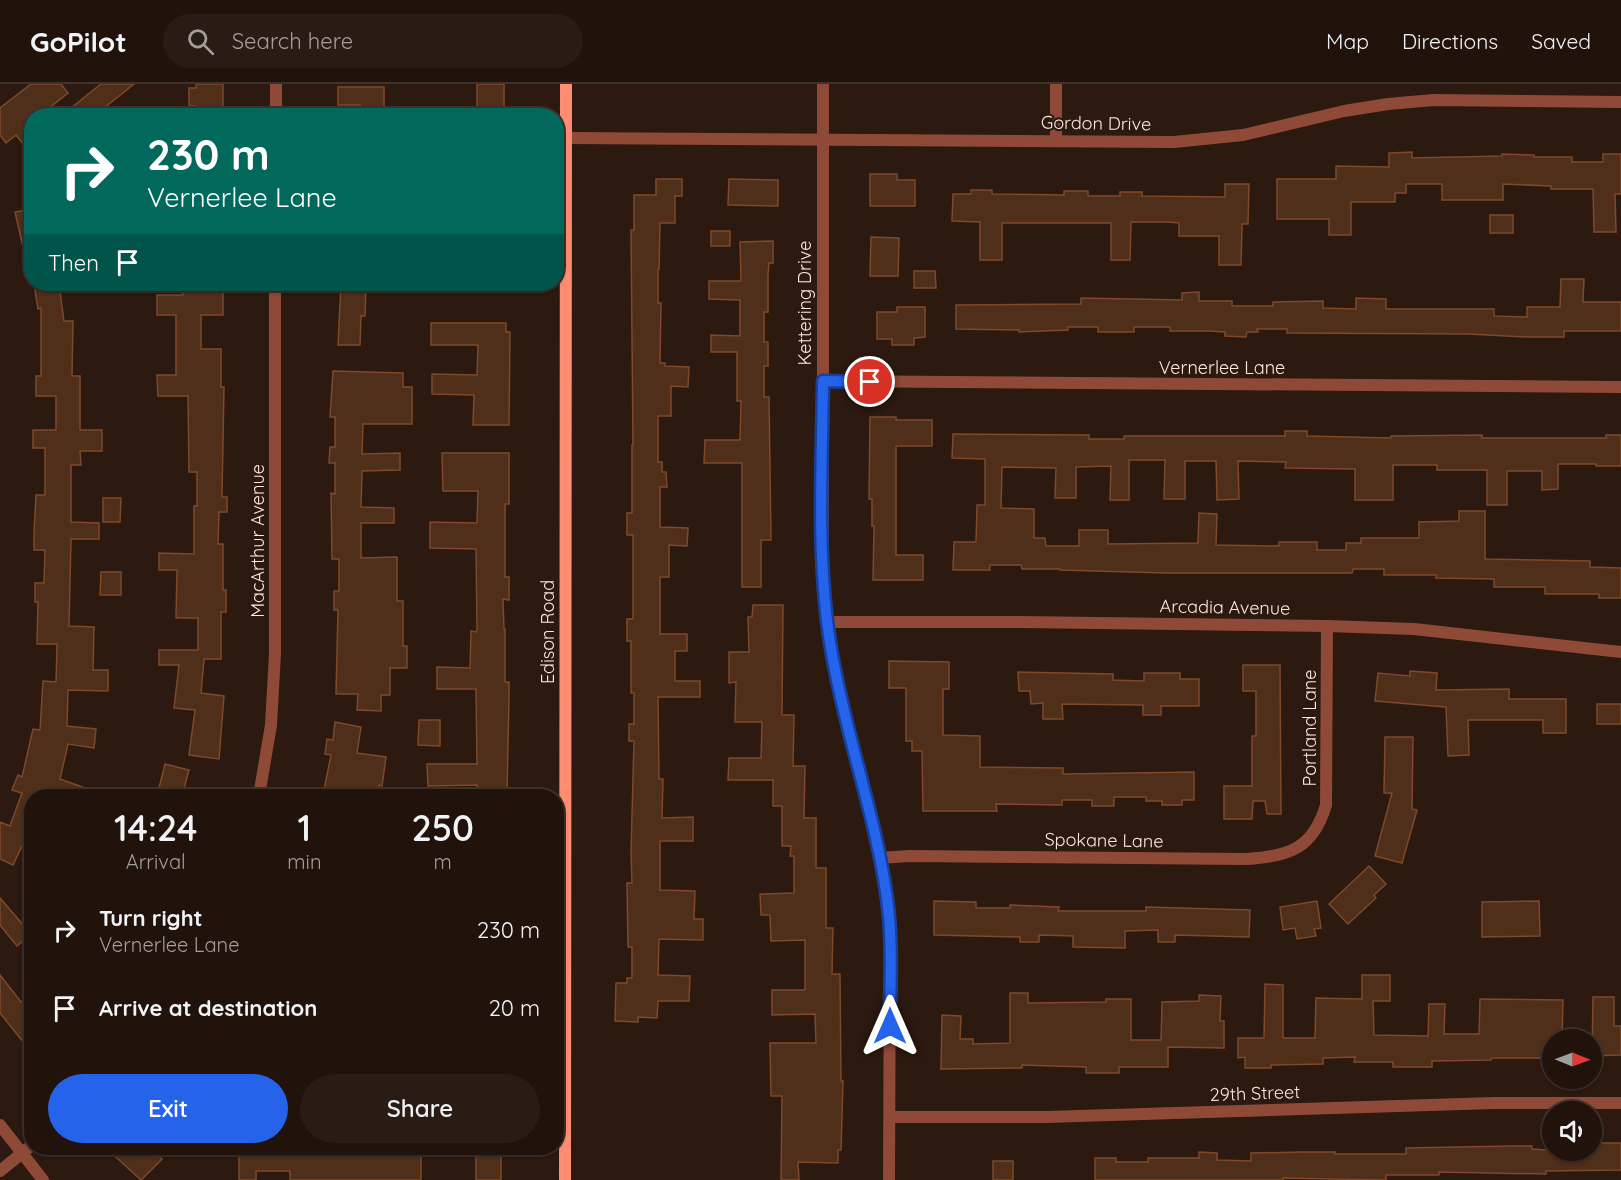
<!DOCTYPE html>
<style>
:root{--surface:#21130b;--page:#291c14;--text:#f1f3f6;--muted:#a29e9d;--line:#3e322c;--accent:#2563eb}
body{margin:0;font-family:Quicksand,sans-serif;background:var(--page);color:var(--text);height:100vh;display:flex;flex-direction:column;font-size:22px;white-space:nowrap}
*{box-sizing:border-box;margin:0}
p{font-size:20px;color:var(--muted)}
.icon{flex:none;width:33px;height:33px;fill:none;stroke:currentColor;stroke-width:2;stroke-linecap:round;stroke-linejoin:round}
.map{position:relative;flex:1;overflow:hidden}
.drawer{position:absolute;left:24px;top:705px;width:540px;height:366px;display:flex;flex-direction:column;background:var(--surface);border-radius:24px;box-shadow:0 2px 4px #0004,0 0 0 2px var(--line)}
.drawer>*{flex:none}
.guide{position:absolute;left:24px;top:24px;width:540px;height:183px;border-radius:24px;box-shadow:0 2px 4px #0004,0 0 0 2px var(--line);background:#00695c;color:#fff;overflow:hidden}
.needle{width:39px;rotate:91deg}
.tools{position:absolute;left:1542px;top:945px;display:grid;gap:12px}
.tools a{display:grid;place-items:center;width:60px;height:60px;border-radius:50%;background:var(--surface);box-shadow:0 2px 4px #0004,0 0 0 2px var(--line);font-size:30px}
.pin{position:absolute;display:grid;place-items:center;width:51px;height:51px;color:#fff;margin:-26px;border:3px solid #fff;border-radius:50%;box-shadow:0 2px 6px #0007}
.me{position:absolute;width:66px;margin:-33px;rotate:0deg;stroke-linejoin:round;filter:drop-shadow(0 0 4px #0008)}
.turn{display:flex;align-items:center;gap:21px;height:126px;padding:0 24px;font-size:27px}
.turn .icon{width:78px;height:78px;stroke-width:2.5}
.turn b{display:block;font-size:42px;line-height:51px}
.then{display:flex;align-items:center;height:57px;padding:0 24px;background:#0003;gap:12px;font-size:22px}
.eta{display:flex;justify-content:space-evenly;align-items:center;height:102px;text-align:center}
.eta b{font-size:36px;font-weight:600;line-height:42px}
.primary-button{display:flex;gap:12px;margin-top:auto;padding:12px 24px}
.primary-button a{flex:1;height:69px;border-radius:36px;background:var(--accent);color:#fff;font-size:24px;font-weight:600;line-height:69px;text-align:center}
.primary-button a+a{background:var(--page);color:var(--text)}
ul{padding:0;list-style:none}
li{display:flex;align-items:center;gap:18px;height:78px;padding:0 24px}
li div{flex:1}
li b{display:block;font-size:22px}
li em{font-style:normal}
header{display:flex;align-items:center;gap:36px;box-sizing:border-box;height:84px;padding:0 30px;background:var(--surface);border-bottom:2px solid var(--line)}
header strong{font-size:28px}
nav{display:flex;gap:33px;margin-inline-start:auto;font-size:21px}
.search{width:420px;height:54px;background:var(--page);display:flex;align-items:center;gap:15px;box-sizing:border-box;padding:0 21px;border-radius:33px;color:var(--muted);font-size:22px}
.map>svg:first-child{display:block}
.building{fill:#4f2e1a;stroke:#7d492a;stroke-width:1.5}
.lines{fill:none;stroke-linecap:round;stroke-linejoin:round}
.street{stroke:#8f4937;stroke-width:12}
.secondary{stroke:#ff8d72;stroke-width:12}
.route-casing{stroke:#184099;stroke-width:15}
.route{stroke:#2563eb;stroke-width:10}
.labels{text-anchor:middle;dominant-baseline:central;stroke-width:4.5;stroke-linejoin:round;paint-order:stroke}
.street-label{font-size:18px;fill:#ffe5db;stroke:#2c190f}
</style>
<header>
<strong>GoPilot</strong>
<div class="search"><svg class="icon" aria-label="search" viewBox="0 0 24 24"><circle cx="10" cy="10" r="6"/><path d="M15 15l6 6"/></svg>Search here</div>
<nav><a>Map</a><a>Directions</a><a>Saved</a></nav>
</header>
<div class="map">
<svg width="1621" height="1096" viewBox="0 0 1621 1096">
<rect width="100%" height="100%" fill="#2c190f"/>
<g class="building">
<path d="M31,0H61L68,9L39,32H32V71L16,51L6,59L0,51V24Z"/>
<path d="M101,0H134L94,32H61Z"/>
<path d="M196,0H223V32H196V22H189V4H196Z"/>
<rect x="477" y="0" width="27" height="32"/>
<path d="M338,3H384V32H360V21H338Z"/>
<path d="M1412,68V74L1502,72V70L1534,71V73H1572V78H1603V70H1621V110H1615L1616,148H1594L1593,105H1551V102L1503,100V116H1442V100H1406V109H1395V118H1351V151H1329V135H1277V95H1336V82L1389,83V69Z"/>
<path d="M870,90H897V96H915V122H870Z"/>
<path d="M656,95H682V112H675V139H660L659,185H658V219H661L660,279H665V282L689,283L688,303L671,302V332H658V378H662V388H666L667,403H660V443L688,444L687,462L669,461V493H660V550H687V567H675V597H700V613H658L659,695H663L662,734L693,733V757H660V806L695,807L694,835H703V856L659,855L658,891L690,892L689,917H658L657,934L638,933V938L615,937L616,899H627V894H632V863H628L627,799H632L631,769L634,657H629V640H634V609H631V557H627V535H633V451H627V429H632V361H633L631,146H634V111H656Z"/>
<path d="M729,95L778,96V122L728,121Z"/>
<path d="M1225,100H1249L1248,140H1242L1241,181H1219V152H1179V139L1169,138H1131L1130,176H1111V139H1002V176H980V138L952,137L953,110H971V106H992V110L1064,111V107H1088V112H1120V108H1142V112L1225,113Z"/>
<path d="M32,125V172H25L15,128Z"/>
<rect x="1490" y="131" width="23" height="18"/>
<rect x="711" y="147" width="19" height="15"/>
<path d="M871,153L899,154L898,192H870Z"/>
<path d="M773,157V179H769L768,191V228H764V258H768V282H764V313H769L771,456H761V503H742V379H704L705,356H740L741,317H737V268H711V251L740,252V216L709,215V197H741L740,158Z"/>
<path d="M914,187H935L936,204H914Z"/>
<path d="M1561,195H1584L1583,218H1621V247H1564V253H1527L1468,250L1287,249V245H1257L1258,248H1247L1246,253L1225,252V248L1208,247H1170V243H1134V248H1098V243H1068V246L1019,248V246L956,245V221L1081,220V214L1182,216V209L1199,208V217H1232V222H1273V218L1323,217V224L1356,225V214L1386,215V225H1494V232L1527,233V223H1560Z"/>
<path d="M34,200H59L64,237H73L72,292H80V346H102V367H80L81,381H71V438L99,439V455H71L69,542L94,543L93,586H108V607L68,606L67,642L96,645L94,664L68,660L60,695L102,710V712H32V741L13,781L0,775V738L10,742L22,709L12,706L18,691L22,693L33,645L40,646L43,597L56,598L57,560H37L38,518H35V499H44L45,466H34V448L36,411H45V364H33V346H56V312H36V292H41V224L38,225Z"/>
<path d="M183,200H223V231H201V265H221V303H224L222,413H227V428H219L218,460H223V506H226V528H221V575H204L201,609L224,612L219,675L189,671L195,626L174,624L179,581H159V566H198V534H176L177,486H159V469L194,470V422H197V388H189L188,312H158L157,291H176V231H157V211H183Z"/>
<path d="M341,200H366L365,232H361L360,261H338Z"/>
<path d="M897,223H925V253L914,254V261H892V255H877V228H897Z"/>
<path d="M431,239H506V248H510L509,341H473L474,311L432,310V290L477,291L478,261H431Z"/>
<path d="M333,287L403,289V303H412V340H363L362,370L400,369V386L362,387L361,423L394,424V439H361V474L397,473V517H403V562H407V584H390V611H381V627L357,626L358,610H336L338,526H334V507H339V475H332L331,409L335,410V379H329L330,363H335V333H330Z"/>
<path d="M870,333H896V336H932V362H896V471H923V496H873L874,442H872V415H869Z"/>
<path d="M1285,347H1307V352L1391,354V352L1482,351V354H1606V351H1621V382H1596V380H1558V405L1542,406V387H1507V421H1487V386H1437V381H1393V416H1355V385L1285,384L1286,378L1238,377L1239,415L1217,416L1216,377H1185V415H1164L1165,376H1129V416H1110L1111,382L1076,383V414H1055L1056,384L1002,383L1001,424L1034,425V454H1045L1046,462H1079V446H1108V460L1198,459L1199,429L1217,430L1216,461L1279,462V458H1317V466H1346V459H1361V454H1419V438L1459,437V427H1485V475L1590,477V483L1621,484V514H1599V510H1545V503H1494V495L1436,494V491H1384V485H1353L1352,489H1167L1060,486V485H1022L1021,481H990V486H953L954,458H976L977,421H985V375L952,374L953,350L1089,351V355H1124V352H1285Z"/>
<path d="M442,369H509V420H505V493H509V516L503,515L504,545H505V598H509V613L507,711L504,712H477V701L428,702L427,680H477L476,605H437V583L470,584L471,547L476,548L477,545L476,465L430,464V438L477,439L478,407H443Z"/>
<path d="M103,414H121L120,438H103Z"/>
<path d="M101,488H121V511H100Z"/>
<path d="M753,521H783L782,631H794L793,682H805L804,734H816V784H826V844H833L832,890H840L841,997H843L841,1066H838V1079L798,1078L799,1096H781L782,1012H771L770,959H816L815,930L772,931V906H805V856L771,857L770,831H761L760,810L794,809V772H790L791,762H782V722H773V696H728L729,674H761L762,638H735L736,598L729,599V568H749L748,533H752Z"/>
<path d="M889,577L949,578V605H943V651L980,652V683L1063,684V690L1194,688V716H1182V721H1162V717H1146V713H1114V722H1092V716H1062V721L996,720L997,727H923L922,667H912V657H906V604H889Z"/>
<path d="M1243,581H1280L1281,730H1267L1265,717H1253L1252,735H1224V702H1252V652H1256V607H1243Z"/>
<path d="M1410,587L1437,589L1436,606L1509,605V615H1566V649H1543V636H1468L1469,671L1448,672L1446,623L1375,617L1378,589L1410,592Z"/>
<path d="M1018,588L1113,590V596L1144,597V589H1180V595H1199V622H1161V631H1143V621L1062,620L1063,635H1043V619L1031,620L1030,607H1019Z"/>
<rect x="1597" y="620" width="24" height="20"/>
<path d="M419,636H440V662L418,661Z"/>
<path d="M335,638L361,643L357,669L386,673L382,702L379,701L376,712H344L345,710L324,706L331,671L325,670L327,655L333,656Z"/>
<path d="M1385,653H1413L1412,725L1417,726L1402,779L1375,772L1392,709H1384Z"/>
<path d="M165,680L189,686L182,712H157Z"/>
<path d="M1369,782L1386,800L1374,811L1376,814L1348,840L1329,820Z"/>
<path d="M0,814L31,850L17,862L0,841Z"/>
<path d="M934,817L976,818V824H1010V821L1059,823L1058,827H1146V823L1250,826L1249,853L1175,851V858H1158V846L1125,847V864L1073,863V852L1039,851V858H1020V853L934,851Z"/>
<path d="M1317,817L1321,844L1314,845L1316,852L1297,855L1295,844L1283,846L1280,823Z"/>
<path d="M1539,817L1540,852L1482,853V818Z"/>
<path d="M0,891L21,918L32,910V969L0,929Z"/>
<path d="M1362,891H1390V917H1373L1374,951L1428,952L1429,920H1445L1444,950H1479L1480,915L1563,916L1562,956H1548V974H1491V976L1432,977V983H1393V978H1354L1355,973L1323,974V980L1271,981V984H1245V973L1238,974V954H1264L1265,900L1283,901V954H1315L1316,914L1362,915Z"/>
<path d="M1010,909H1028V919L1106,918V915H1131V956H1161L1162,918L1199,917V911L1221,912L1220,937H1224V964L1168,963V983H1119V989H1086V983L1022,981V984L941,985L942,931L961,932L960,955H973V960L1010,959Z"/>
<path d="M1593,913H1614V942H1621V971L1592,972Z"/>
<path d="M1592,1059H1621V1086L1546,1087V1090L1439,1088V1091H1386V1096L1283,1094V1096H1095V1074H1116V1078H1148V1074H1199V1068L1217,1069V1076L1251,1077V1069L1302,1068H1335V1070H1406V1064L1512,1062H1532V1065L1546,1066H1592Z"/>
<path d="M106,1064H149L162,1075L141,1096Z"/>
<path d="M239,1064H400V1070H421V1096H290V1087H256V1096H239Z"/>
<rect x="476" y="1064" width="25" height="32"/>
<rect x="993" y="1077" width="20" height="19"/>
</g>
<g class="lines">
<g class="street">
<path d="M823,0V495C826,520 827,547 832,572C850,666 883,756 890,852L889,1096"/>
<path d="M276,32V0"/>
<path d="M566,54L1174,58L1243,51L1344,27L1388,20L1433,16L1621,18"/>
<path d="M1056,57V0"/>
<path d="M823,297L1621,303"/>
<path d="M827,538H1020L1327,542L1414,545L1621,568"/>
<path d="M259,712L271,641L275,569V200"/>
<path d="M880,774L909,772L1247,775C1289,772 1313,765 1326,721L1327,542"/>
<path d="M890,1033H1047L1494,1019H1621"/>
<path d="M0,1041L43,1096"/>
<path d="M0,1087L32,1061"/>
</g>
<path class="secondary" d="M565,1096L566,0"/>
</g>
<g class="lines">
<defs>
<path id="route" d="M870,298L823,297C822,388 816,481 832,570C846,653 876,732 887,815C893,857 890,900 890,942"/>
</defs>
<use href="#route" class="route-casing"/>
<use href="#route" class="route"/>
</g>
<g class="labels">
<g class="street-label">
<text transform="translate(1096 39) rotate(1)">Gordon Drive</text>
<text transform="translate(804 219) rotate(-90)">Kettering Drive</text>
<text x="1222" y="283">Vernerlee Lane</text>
<text transform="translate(257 457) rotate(-90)">MacArthur Avenue</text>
<text transform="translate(1225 523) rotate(1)">Arcadia Avenue</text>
<text transform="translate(547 548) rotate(-90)">Edison Road</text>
<text transform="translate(1309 644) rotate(-90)">Portland Lane</text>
<text transform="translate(1104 756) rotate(1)">Spokane Lane</text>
<text transform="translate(1255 1009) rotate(-2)">29th Street</text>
</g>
</g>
</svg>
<div class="tools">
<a><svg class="needle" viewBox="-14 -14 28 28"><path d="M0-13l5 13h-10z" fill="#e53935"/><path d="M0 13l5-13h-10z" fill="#a29e9d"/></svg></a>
<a><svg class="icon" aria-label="sound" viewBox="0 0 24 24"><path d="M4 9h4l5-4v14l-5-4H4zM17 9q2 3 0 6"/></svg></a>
</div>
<div class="pin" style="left:870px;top:298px;background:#d93025"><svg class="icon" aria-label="arrive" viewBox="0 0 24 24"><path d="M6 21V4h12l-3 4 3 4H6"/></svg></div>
<svg class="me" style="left:890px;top:942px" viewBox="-20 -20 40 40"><path d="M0-17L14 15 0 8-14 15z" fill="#2563eb" stroke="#fff" stroke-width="4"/></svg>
<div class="guide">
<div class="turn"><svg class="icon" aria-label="right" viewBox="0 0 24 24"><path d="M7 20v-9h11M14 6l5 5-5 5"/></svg><div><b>230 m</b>Vernerlee Lane</div></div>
<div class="then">Then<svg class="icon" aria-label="arrive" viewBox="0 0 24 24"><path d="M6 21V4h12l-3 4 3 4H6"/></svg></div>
</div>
<section class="drawer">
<div class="eta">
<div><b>14:24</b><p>Arrival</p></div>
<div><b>1</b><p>min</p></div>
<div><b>250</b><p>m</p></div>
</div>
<ul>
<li><svg class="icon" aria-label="right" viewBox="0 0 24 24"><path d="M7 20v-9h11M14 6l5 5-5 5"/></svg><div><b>Turn right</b><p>Vernerlee Lane</p></div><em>230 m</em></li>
<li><svg class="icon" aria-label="arrive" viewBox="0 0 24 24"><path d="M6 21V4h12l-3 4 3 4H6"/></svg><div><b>Arrive at destination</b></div><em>20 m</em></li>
</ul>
<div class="primary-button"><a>Exit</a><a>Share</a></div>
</section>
</div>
